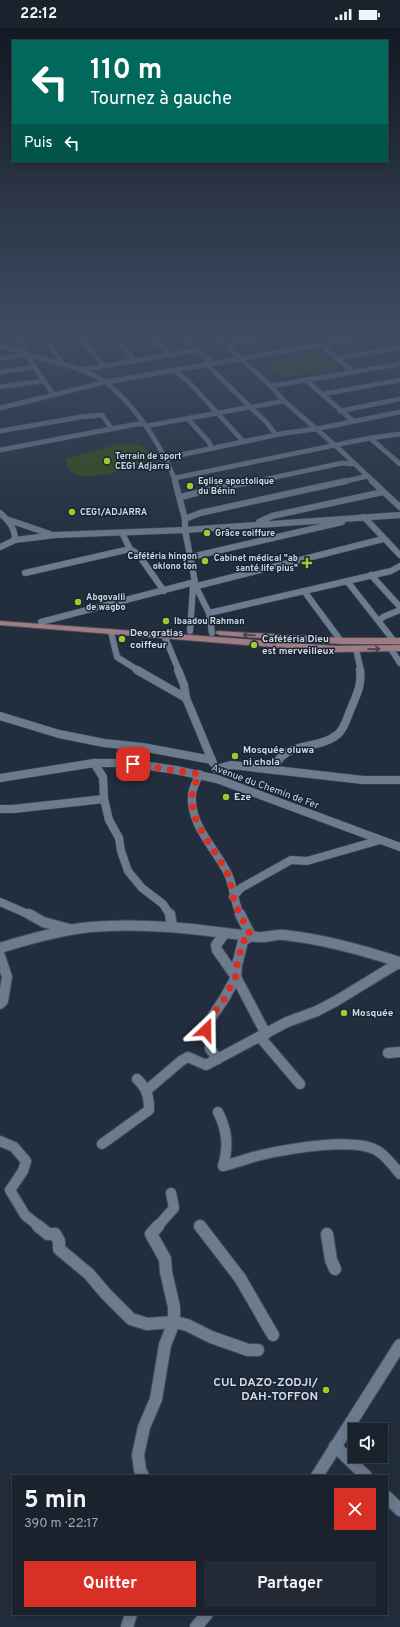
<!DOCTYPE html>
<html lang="fr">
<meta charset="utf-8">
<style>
:root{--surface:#1a222e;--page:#232a36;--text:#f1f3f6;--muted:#9fa4aa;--line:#383f4a;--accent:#d93025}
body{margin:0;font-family:Overpass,sans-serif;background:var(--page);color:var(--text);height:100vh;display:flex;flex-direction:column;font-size:15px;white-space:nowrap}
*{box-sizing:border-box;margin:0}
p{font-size:13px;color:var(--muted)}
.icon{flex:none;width:22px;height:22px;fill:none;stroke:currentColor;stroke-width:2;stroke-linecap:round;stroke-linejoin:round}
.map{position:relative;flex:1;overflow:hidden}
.panel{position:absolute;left:12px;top:1447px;width:376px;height:140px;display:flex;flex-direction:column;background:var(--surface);border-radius:0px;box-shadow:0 2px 10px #0003,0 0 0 1px var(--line)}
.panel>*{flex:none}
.banner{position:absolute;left:12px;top:12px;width:376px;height:122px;border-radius:0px;box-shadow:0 2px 10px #0003,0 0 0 1px var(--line);background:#00695c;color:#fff;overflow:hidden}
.controls{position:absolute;left:348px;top:1395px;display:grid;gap:8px}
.controls a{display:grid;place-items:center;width:40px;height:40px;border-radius:0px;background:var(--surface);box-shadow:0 2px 10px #0003,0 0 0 1px var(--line);font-size:20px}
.pin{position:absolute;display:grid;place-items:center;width:34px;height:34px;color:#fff;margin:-17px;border-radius:8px;box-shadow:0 2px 6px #0006}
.me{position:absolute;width:44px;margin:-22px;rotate:23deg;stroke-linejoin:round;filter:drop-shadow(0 0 3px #0008)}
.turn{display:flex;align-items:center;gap:14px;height:84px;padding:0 12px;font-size:18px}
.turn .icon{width:52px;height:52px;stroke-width:2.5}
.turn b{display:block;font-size:28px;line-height:34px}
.then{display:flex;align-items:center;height:38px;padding:0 12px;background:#0003;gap:8px;font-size:15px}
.round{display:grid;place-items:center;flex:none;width:42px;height:42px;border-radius:0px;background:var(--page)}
.summary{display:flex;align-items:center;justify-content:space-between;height:68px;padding:0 12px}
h1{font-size:24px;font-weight:700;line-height:30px}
.button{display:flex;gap:8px;margin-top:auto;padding:8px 12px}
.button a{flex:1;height:46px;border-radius:0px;background:var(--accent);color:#fff;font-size:16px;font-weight:700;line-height:46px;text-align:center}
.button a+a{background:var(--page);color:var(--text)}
.status{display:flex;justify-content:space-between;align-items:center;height:28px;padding:0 20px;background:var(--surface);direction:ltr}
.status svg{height:11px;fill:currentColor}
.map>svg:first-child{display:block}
.green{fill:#354a0b}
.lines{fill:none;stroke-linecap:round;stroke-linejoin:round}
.minor-far4-casing{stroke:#424c59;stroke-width:5.5}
.minor-far3-casing{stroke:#424c59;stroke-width:7}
.minor-far2-casing{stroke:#424c59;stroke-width:9}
.minor-far1-casing{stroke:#424c59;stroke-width:12}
.minor-casing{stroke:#424c59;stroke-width:14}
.major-casing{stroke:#424c59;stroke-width:2}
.minor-far4{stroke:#6c7b8d;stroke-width:4.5}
.minor-far3{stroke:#6c7b8d;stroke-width:6}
.minor-far2{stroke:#6c7b8d;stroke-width:8}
.minor-far1{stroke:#6c7b8d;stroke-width:10}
.minor{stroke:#6c7b8d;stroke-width:12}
.major{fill:#a17b82;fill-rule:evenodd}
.oneway{stroke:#48424f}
.route{stroke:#d93025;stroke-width:7;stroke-dasharray:0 12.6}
.poi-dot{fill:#9acb35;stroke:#182433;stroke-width:1.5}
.labels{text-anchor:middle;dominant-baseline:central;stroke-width:3;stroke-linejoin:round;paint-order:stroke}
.far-poi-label{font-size:9px;font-weight:bold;fill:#d0d8e2;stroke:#182433;text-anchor:start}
.poi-label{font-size:10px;font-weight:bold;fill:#d0d8e2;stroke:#182433;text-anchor:start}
.street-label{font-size:10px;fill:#d0d8e2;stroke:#182433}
.near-poi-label{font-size:12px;font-weight:bold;fill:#d0d8e2;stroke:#182433;text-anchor:end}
</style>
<div class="status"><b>22:12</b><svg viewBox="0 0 49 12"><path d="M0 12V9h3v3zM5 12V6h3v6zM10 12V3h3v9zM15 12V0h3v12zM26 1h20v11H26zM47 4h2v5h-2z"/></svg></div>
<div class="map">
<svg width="400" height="1599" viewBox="0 0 400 1599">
<rect width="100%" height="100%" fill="#222e3d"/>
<g class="green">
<path d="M318,324L338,340L282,350L264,334Z"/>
<path d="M129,415C138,416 150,418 149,430C138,441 62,464 67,431L74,428L119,416Z"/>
</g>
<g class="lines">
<defs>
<g id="minor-far4">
<path d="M15,305L25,325L53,366"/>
<path d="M42,305L63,336"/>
<path d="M77,305L103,337"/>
<path d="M113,305L134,332"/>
<path d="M148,305L168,326"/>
<path d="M183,305L198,322L213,335"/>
<path d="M213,305L271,358L284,373L336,418L374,454"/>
<path d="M0,307L4,305"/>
<path d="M320,316L353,344"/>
<path d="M226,317L293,305"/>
<path d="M0,318L25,325"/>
<path d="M27,327C53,334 83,339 106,354C110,357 113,361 117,364C143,389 162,420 176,454"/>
<path d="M0,330L25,327"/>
<path d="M338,330L400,320"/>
<path d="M206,336L267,395L276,407"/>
<path d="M80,342L198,322"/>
<path d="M175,343L189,354L243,413"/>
<path d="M0,344L34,339"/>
<path d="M306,352L353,393"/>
<path d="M271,358L400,336"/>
<path d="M0,359L42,353"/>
<path d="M323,366L400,352"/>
<path d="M0,380L106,354L389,305"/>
<path d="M340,383L400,371"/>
<path d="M188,391L209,414L211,419"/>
<path d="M146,398L284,373"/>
<path d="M316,401L400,384"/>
<path d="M0,403L81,389L102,387L112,401"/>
<path d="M370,410L400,436"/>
<path d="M0,422L137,396H144"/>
<path d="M166,430L285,405L316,401"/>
<path d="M175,450L370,410L400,406"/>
<path d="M253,454L342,435L354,436"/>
<path d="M342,454L368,448"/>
</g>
<g id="minor-far3">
<path d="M175,453L185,491V502L196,559L209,585L212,605"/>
<path d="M372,453L400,479"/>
<path d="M181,469L219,459L259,453"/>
<path d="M0,485C9,493 15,500 15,512"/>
<path d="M361,490L364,489L400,527"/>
<path d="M185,491L200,485L346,453"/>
<path d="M9,492L50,506"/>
<path d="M259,494L272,488L383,464"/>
<path d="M122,505L130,521L138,526L164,563"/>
<path d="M0,519L15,512L55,507L185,502L400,487"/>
<path d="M191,529L342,494"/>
<path d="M25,545L130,521"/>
<path d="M371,547L400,579"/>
<path d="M347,553L394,613"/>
<path d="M304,563L341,613"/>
<path d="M209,585L391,543L400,538"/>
<path d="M379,593L383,589L400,582"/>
<path d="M41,594L195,554"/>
<path d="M190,603L193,559L383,511"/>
<path d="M111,604L117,629L139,643"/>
<path d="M164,607L179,643"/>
<path d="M356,621L361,643"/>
<path d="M391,621L400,635"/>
</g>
<g id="minor-far2">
<path d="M137,642L186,670"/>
<path d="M178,642L184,657L186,670L213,735"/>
<path d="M0,688L59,706L104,715L142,719L212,732"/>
<path d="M94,735L103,749L104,771L109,792L119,810L121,823L128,843L142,860L163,876L170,887"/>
<path d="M216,741L231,737L363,752H400"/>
<path d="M274,742C281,712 319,723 338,706C345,700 348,687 352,678C357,666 362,656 360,642"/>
<path d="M199,746C197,753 193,759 192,766C189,797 216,821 228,846C234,859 234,874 240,887"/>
<path d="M0,750L94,735H129L176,742L217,751L400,819"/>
<path d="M0,781H13L104,771"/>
<path d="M233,869L241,860L291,832L307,833L380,812"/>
<path d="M0,874L30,887"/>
</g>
<g id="minor-far1">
<path d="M29,886L43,894L69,901"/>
<path d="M170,886L172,898"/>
<path d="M225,905L216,917L217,922L236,949L266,1006"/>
<path d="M0,920C29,911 61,902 91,899C147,894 202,902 257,909C266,910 275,906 284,907C324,911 362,922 399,934L400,936"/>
<path d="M0,928L7,949L3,973L0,976"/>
<path d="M260,1009L300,1056"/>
<path d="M388,1025L400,1024"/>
<path d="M218,1031L210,1021V1013L207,1002L209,993L224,971L236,949L237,937L243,913L251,908L240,886"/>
<path d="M147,1062L181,1033L188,1029L206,1037L287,994L317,983L336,973L400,934"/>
<path d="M218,1084C227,1102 229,1118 223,1138"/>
<path d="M0,1113L14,1119L26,1133L23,1143L10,1162L25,1187L40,1199"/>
<path d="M102,1116L149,1082C149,1069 147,1060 137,1051"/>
<path d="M223,1138C236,1135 248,1130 261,1127C288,1121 353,1109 376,1122C386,1127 393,1138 400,1146"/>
<path d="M157,1199L174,1180L171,1165"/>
</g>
<g id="minor">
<path d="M38,1198L48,1206H55L59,1213V1221L89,1246L106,1266L131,1291L147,1296L174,1294L187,1297L211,1309L248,1322H258"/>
<path d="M200,1198L240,1250L273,1307"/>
<path d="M327,1206L331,1232L335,1241"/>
<path d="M335,1418L366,1448"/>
<path d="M143,1448L140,1442L138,1427L144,1399L156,1371L165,1317L174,1294V1279L166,1244L165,1231L151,1206L158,1198"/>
<path d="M317,1448L400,1317"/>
<path d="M387,1469L400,1482"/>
<path d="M127,1599L131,1586"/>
<path d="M196,1599L207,1586"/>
</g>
<g id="major">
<path d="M0,593L335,618L400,617V623L335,624L0,597Z"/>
<path d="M217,603L341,610H400V616H341L220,607L216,605Z"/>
</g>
</defs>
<use href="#minor-far4" class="minor-far4-casing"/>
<use href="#minor-far3" class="minor-far3-casing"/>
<use href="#minor-far2" class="minor-far2-casing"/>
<use href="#minor-far1" class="minor-far1-casing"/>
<use href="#minor" class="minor-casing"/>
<use href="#major" class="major-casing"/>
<use href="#minor-far4" class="minor-far4"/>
<use href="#minor-far3" class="minor-far3"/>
<use href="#minor-far2" class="minor-far2"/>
<use href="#minor-far1" class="minor-far1"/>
<use href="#minor" class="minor"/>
<use href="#major" class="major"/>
</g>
<defs><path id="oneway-shaft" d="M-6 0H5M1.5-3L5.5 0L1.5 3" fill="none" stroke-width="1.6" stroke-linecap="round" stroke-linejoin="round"/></defs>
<g class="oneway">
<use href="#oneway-shaft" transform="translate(249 607) rotate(-176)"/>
<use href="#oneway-shaft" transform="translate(374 621) rotate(-1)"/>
</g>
<linearGradient id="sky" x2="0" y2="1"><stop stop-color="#131922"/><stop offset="0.58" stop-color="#3e4c62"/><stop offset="1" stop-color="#3e4c62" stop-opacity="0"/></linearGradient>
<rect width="400" height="529" fill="url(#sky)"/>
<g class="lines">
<path class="route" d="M133,736L199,746C197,752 193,760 192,767C190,798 216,820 228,847C231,854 231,861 233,868C236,882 245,895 251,908L243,913L237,937L236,948L224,971L209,992L206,1002"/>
</g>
<g class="poi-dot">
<circle cx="107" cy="433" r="4"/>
<circle cx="190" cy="458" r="4"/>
<circle cx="72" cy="484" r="4"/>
<circle cx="207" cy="505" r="4"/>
<circle cx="205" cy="533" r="4"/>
<path d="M305 529h4v4h4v4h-4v4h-4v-4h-4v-4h4z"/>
<circle cx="78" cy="574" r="4"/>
<circle cx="166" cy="593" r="4"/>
<circle cx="122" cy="611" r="4"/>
<circle cx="254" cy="617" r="4"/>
<circle cx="235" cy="728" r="4"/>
<circle cx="226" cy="769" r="4"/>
<circle cx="344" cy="985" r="4"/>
<circle cx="326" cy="1362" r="4"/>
</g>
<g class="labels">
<g class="far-poi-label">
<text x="115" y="428">Terrain de sport<tspan x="115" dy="10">CEG1 Adjarra</tspan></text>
<text x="198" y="453">Eglise apostolique<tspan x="198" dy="10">du Bénin</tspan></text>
<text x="80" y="484">CEG1/ADJARRA</text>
<text x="215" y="505">Grâce coiffure</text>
<text x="197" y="528" text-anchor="end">Cafétéria hingon<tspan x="197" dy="10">oklono ton</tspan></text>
<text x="298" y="530" text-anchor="end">Cabinet médical "ab<tspan x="298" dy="10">santé life plus"</tspan></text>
<text x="86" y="569">Abgovalli<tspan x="86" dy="10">de wagbo</tspan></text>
<text x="174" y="593">Ibaadou Rahman</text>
</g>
<g class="poi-label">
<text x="130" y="605">Deo gratias<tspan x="130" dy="12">coiffeur</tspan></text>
<text x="262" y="611">Cafétéria Dieu<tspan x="262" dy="12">est merveilleux</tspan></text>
<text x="243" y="722">Mosquée oluwa<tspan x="243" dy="12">ni chola</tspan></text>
<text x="234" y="769">Eze</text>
<text x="352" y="985">Mosquée</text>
</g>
<g class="street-label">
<text transform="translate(265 759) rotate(20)">Avenue du Chemin de Fer</text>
</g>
<g class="near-poi-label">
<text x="318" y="1355">CUL DAZO-ZODJI/<tspan x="318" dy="14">DAH-TOFFON</tspan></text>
</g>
</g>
</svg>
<div class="controls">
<a><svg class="icon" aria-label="sound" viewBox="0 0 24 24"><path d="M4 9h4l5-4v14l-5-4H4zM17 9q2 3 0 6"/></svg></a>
</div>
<div class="pin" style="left:133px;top:736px;background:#d93025"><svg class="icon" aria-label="arrive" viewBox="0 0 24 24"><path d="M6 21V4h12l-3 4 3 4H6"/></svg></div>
<svg class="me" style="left:206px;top:1002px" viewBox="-20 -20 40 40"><path d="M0-17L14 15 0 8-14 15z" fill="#d93025" stroke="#fff" stroke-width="4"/></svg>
<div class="banner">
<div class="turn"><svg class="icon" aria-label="left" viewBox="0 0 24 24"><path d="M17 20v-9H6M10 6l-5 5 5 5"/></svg><div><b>110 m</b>Tournez à gauche</div></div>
<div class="then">Puis<svg class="icon" aria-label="left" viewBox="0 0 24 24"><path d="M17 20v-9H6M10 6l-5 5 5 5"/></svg></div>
</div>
<section class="panel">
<div class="summary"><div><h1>5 min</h1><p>390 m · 22:17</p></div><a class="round" style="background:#d93025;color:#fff"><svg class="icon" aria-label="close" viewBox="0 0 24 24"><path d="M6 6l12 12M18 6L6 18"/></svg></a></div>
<div class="button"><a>Quitter</a><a>Partager</a></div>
</section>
</div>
